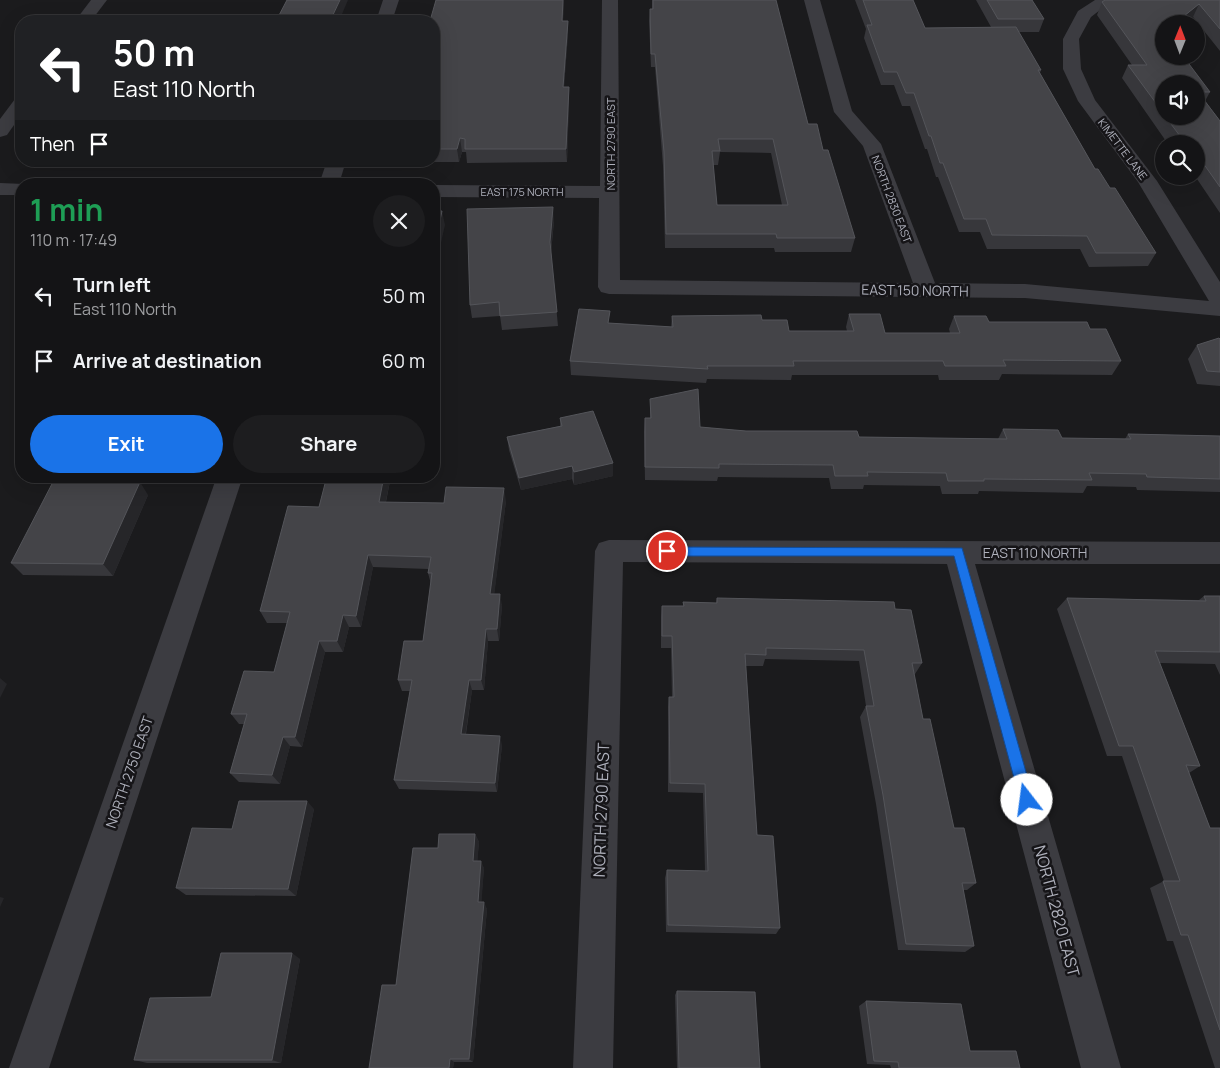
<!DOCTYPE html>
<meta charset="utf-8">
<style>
:root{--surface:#141416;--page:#1d1d1f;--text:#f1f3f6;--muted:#9d9ea1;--line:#333335;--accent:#1a73e8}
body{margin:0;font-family:Manrope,sans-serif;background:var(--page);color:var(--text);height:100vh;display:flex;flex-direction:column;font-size:19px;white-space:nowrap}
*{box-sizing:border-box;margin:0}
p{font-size:16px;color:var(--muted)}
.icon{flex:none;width:28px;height:28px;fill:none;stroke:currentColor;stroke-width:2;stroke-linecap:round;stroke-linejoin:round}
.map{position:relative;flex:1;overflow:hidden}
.details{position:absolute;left:15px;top:178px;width:425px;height:305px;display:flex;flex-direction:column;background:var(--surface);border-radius:20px;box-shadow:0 5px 20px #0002,0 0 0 1px var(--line)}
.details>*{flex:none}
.hud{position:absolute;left:15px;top:15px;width:425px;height:152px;border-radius:20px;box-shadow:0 5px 20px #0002,0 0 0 1px var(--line);background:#202124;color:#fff;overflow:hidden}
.needle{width:32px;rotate:1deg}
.tools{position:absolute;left:1155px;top:15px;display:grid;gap:10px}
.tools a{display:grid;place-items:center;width:50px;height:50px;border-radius:50%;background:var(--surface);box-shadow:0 5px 20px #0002,0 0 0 1px var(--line);font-size:25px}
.pin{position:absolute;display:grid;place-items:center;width:42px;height:42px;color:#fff;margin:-21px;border:2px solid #fff;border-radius:50%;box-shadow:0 1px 5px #0007}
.me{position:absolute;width:55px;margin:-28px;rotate:345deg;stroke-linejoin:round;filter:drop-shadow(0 0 4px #0008)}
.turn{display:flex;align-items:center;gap:18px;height:105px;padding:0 15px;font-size:22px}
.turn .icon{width:65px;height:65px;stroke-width:2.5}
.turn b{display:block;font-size:35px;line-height:42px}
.then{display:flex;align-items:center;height:48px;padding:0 15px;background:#0003;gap:10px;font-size:19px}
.round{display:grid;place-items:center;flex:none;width:52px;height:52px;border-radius:26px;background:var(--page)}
.headline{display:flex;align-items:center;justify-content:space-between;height:85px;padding:0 15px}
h1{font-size:30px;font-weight:700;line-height:38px;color:#1e9e55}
.primary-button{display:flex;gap:10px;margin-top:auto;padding:10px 15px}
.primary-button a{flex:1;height:58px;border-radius:30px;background:var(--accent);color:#fff;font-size:20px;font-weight:700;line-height:58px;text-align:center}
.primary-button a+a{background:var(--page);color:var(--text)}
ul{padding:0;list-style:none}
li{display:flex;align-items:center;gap:15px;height:65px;padding:0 15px}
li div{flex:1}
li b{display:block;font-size:19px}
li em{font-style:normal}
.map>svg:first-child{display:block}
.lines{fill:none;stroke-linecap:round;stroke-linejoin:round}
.minor{fill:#3c3c41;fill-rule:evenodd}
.wall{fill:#37373b;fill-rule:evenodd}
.shaded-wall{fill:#262629}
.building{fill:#444448;stroke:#54555a;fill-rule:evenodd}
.route{fill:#1a73e8;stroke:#114b97}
.labels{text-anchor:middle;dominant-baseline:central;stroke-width:5;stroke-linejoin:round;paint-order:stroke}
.far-street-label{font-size:11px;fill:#aeb0bb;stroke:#161518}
.street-label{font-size:14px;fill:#aeb0bb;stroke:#161518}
.near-street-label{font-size:16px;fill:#aeb0bb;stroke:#161518}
</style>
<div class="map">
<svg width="1220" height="1068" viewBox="0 0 1220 1068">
<rect width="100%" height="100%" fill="#1b1b1d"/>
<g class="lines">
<g class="minor">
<path d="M91,0H107L91,21H75Z"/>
<path d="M383,0H399L392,21H376Z"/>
<path d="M602,0H618L620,280L913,283L863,146L834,112L804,0H820L852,111L881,144L935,283L1025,284L1209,301L1138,182L1078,101L1063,69V39L1078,11L1095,0H1113L1091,17L1079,39L1081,69L1095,100L1157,181L1220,282V316L1025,298L609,294L601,292L598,287L599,198L434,197V185L600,186Z"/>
<path d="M21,98V115L7,135L0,137V119L15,99Z"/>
<path d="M327,161H346L339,184H319Z"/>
<path d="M0,183L24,184H21V195H0Z"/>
<path d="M217,476H243L49,1068H9Z"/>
<path d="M609,540L1220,542V564H975L1121,1068H1081L947,564L623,562L613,1068H573L595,551L599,543Z"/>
</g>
</g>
<g class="wall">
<path d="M287,0L339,21H276Z"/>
<path d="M436,0H564L563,21H568V34L564,87H569V101L567,162L467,163L466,152H462L459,162H397V161H434V21Z"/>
<path d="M652,0H776L808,124L823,150L855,238L851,252H775L774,248H665L663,166L655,67H651L649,21L650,9H652ZM720,152L771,153L782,205H717L713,165H718Z"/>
<path d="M855,0H913L925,28L991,27L976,0H1032L1044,19L1039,32H1018L1041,70L1040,73L1095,169L1156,253L1148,266L1089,267L1080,249H987L980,232H959L938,177H936L927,149H925L910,106H902L894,85H881L864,38L866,29Z"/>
<path d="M1220,0V51L1193,17L1164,24V56L1210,92L1205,101L1220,121V213L1195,176H1196V144H1168L1122,78L1128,65H1132L1097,15L1102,2ZM1164,84L1196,116H1164Z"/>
<path d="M554,221L551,253L558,326L502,330L500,316L472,318L470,305Z"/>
<path d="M849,314L885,333H950L949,329L954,316L989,322L1090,329L1121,361L1112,375L1002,374L999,380H939L938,375H792L791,380L707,379L706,383L571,375L570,361L610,323L671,327L672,316L762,320L789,331H847L846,327Z"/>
<path d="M1220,339V386L1197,384L1188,359L1197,345Z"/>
<path d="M650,399L700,427L746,431L859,437L998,439L1003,429L1062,438L1125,439L1128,434L1220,436V492L1137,490L1136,487L1087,486L1083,493L979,491L978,494H942L940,486L864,485L863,489H831L829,478L718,477L717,481L645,480L644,432L645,418H650Z"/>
<path d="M560,418L613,463V476L574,485L572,479L521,490L509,450L507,437L560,426Z"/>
<path d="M327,476H391L386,502L444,503L506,501L494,594L502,605L499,641H488L484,690H472L466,734L502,745L497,792L399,789L394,780L410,691H402L398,680L423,641L431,584L428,573V569L373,567L361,627H349L343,652H325L302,747L290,746L280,784L239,782L230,773L244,724H239L231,714L274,672L287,623H267L260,611L319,507Z"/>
<path d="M148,495L113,576L23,575L11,563Z"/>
<path d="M1204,596H1220V675L1215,664L1160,663L1200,766L1189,773L1210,828H1220V1068H1215L1173,941H1167L1150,888L1164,881L1122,756H1107L1057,609L1067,598L1199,600Z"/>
<path d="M717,598L895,609L922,663L915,674H914L923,719L954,828L976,883L967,890H963L974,946L965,952L898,950L876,804L860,717L866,706L859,661L765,659L763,666H746L757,835L780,928L776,934L666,932L665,878L667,870L705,871L703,793L668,792V707L669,697H672L671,648H661V617L662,606H683V602L716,603Z"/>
<path d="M314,809L296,896L186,895L176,888L232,829Z"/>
<path d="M475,834L479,842L477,861L484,868L481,902L487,909L473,1062H454L453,1068H369L396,985L438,848Z"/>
<path d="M300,959L281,1063H147L134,1060L211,997Z"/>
<path d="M677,991L760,1068H677L675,995Z"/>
<path d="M866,1001L970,1051L1020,1068H891L890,1065L867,1064L859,1006Z"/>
</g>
<g class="shaded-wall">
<path d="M340,0H348L339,21H332L331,19Z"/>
<path d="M563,0H564L562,34V21Z"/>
<path d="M1199,4L1193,17L1184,24H1174Z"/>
<path d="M568,21V34L563,101V87Z"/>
<path d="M569,87V101L567,162L566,149Z"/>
<path d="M460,138L462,152L459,162L457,149Z"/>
<path d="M553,207L554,221L550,256V242Z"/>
<path d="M442,211L445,225L434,273V248Z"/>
<path d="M613,463V476L574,485V472Z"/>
<path d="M572,466V479L521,490L519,478Z"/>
<path d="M384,476H391L383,515L379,502Z"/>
<path d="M140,482L148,495L113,576L103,564Z"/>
<path d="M504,488L506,501L493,605L490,594Z"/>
<path d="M368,555L373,567L361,627L356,616Z"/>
<path d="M500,594L502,605L499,641L497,629Z"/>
<path d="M343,615L349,627L343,652L337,641Z"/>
<path d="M486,629L488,641L484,690L481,680Z"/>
<path d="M319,641L325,652L302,747L295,737Z"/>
<path d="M0,678L7,684L0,698Z"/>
<path d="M469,680L472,690L464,744L461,734Z"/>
<path d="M500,736L502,745L497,792L495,783Z"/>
<path d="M283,737L290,746L280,784L272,775Z"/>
<path d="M307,801L314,809L296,896L288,889Z"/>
<path d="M475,834L479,842L477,868L473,861Z"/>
<path d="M481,861L484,868L481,909L478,902Z"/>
<path d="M0,897L4,898L0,907Z"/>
<path d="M484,902L487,909L473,1062L469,1059Z"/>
<path d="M292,953L300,959L281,1063L272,1060Z"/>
<path d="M450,1059L454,1062L453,1068H449Z"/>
</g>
<g class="building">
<path d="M287,0H340L331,19H324L323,21H276Z"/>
<path d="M436,0H563L562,21H568L563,87H569L566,149H465V139L460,138L457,149H434V21H430Z"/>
<path d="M653,0H776L808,124H817L823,150H828L855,238H777L776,234H666L664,152L655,54H651L650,9H653ZM718,139H773L788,205H717L712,151H720Z"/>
<path d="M863,0H913L925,28L1016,27L1041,70H1038L1095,169H1098L1110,188H1115L1156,253H1096L1087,236L992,235L986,219H964L943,163H940L931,136H929L914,93H906L897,72H884L867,25H872Z"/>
<path d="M987,0H1032L1044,19H998Z"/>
<path d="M1105,0H1220V29L1199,4L1174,24H1164V56H1183L1210,92H1198L1220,121V187L1196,153V144H1186L1165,116H1196V84H1164V114L1128,65H1147L1102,2Z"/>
<path d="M553,207L550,242L557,312L500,316L499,302L470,305L467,209Z"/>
<path d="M434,211H442L434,248Z"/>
<path d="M579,309L610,311L608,323L673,327L672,316L761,315L762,320H787L789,331H854L849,314H880L885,333H960L954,316H986L989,322H1087L1090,329H1106L1121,361L1003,360L1006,366H945L943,361H793L794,366H707L708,369L570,361Z"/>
<path d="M1219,338L1220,339V372L1207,371L1197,345Z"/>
<path d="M698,389L700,427L746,431H857L859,437L1007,439L1003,429L1058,430L1062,438L1131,439L1128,434L1220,436V479L1147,477L1146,474L1089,473L1092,480L984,479V481H948L946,473L867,472L868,476H835L833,465L719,464V468L645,467V418H651L650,399Z"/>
<path d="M593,411L613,463L574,472L572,466L519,478L507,437L562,426L560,418Z"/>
<path d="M327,476H384L379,502L444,503L446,487L504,488L490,594H500L497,629H486L481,680H469L461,734L500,736L495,783L394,780L412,680H398L404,641H423L432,573H428L431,557L368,555L356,616L343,615L337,641H319L295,737H283L272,775L230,773L247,714H231L244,671L274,672L290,612L260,611L288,506L319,507Z"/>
<path d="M54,480L140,482L103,564L11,563Z"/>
<path d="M1204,596H1220V652L1155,651L1200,766L1186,765L1210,828H1220V1030L1188,935H1181L1163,881H1180L1133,746H1119L1067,598L1206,601Z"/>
<path d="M717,598L894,602L895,609L911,610L922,663H912L923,719H930L954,828H964L976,883H962L974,946L906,944L883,795L866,706H874L864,650L766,648V655L745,654L757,835L773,836L780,928L668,925L667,870L708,871L705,784L670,783L669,697H674L672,636H662V606H684L683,602L717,603Z"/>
<path d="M239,801H307L288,889L176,888L192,828L232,829Z"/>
<path d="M439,834H475L473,861H481L478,902H484L469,1059H450L449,1068H369L382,985H396L413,848H438Z"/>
<path d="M221,953H292L272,1060H134L150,998L211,997Z"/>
<path d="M677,991L755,992L760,1068H679Z"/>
<path d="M866,1001L961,1004L970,1051H1016L1020,1068H899L898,1062L874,1061Z"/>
</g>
<path class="route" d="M667,547L962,548L1034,800L1032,805L1027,807L1022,805L1020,800L954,556H667L663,555L662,551L663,548Z"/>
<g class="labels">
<g class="far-street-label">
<text transform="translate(610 144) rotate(-90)">NORTH 2790 EAST</text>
<text transform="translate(1123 149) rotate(53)">KIMETTE LANE</text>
<text x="522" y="191">EAST 175 NORTH</text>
<text transform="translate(892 199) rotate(69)">NORTH 2830 EAST</text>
</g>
<g class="street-label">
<text transform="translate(915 290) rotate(1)">EAST 150 NORTH</text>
<text x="1035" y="552">EAST 110 NORTH</text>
<text transform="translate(129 772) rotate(-71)">NORTH 2750 EAST</text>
</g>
<g class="near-street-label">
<text transform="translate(601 810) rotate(-88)">NORTH 2790 EAST</text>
<text transform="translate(1057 911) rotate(75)">NORTH 2820 EAST</text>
</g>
</g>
</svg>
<div class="tools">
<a><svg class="needle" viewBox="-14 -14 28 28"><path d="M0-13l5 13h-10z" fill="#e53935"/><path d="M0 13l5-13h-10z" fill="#9d9ea1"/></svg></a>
<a><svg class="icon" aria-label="sound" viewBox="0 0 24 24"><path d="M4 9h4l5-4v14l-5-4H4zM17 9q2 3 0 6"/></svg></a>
<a><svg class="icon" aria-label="search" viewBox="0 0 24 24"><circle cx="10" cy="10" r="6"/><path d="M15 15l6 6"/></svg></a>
</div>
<div class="pin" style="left:667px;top:551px;background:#d93025"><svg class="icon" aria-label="arrive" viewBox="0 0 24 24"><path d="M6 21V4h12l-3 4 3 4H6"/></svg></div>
<svg class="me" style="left:1027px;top:800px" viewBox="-20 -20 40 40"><circle r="19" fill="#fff"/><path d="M0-13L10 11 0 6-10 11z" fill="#1a73e8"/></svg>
<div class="hud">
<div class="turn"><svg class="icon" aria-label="left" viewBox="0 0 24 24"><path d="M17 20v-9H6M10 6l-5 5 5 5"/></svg><div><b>50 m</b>East 110 North</div></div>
<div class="then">Then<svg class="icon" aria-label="arrive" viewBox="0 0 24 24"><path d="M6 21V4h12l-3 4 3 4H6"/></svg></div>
</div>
<section class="details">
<div class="headline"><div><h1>1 min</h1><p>110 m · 17:49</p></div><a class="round"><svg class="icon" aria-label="close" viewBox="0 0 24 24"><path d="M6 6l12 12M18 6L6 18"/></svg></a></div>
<ul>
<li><svg class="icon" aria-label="left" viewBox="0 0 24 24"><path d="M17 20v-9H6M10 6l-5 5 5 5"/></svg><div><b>Turn left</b><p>East 110 North</p></div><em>50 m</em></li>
<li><svg class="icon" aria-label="arrive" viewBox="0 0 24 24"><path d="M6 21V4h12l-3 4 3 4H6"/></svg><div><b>Arrive at destination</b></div><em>60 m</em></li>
</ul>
<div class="primary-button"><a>Exit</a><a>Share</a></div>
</section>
</div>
